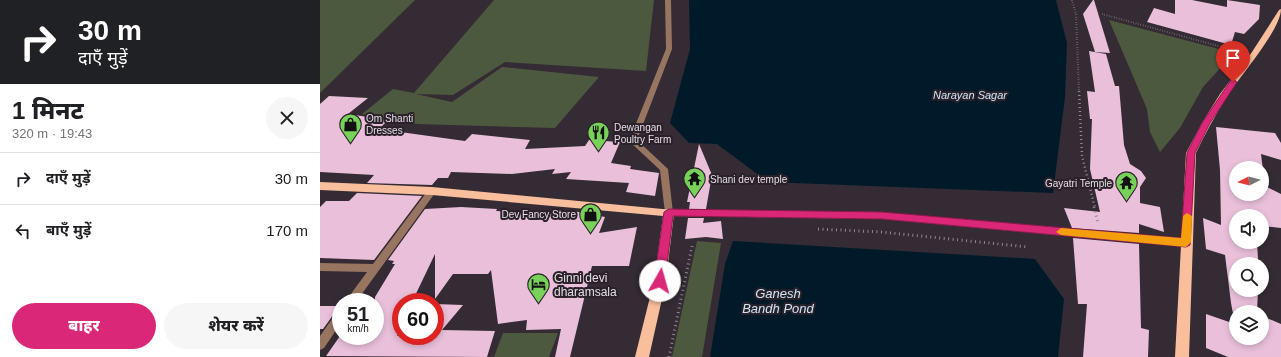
<!DOCTYPE html>
<html lang="hi">
<meta charset="utf-8">
<style>
:root{--surface:#fff;--page:#f6f6f6;--text:#202124;--muted:#757577;--line:#e0e0e0;--accent:#db2777}
body{margin:0;font-family:Arial,"Noto Sans Devanagari",sans-serif;background:var(--page);color:var(--text);height:100vh;display:flex;flex-direction:column;font-size:15px;white-space:nowrap}
*{box-sizing:border-box;margin:0}
p{font-size:13px;color:var(--muted)}
.icon{flex:none;width:22px;height:22px;fill:none;stroke:currentColor;stroke-width:2;stroke-linecap:round;stroke-linejoin:round}
.map{position:relative;flex:1;overflow:hidden}
.details{display:flex;flex-direction:column;background:var(--surface);width:320px}
.details>*{flex:none}
.top-card{background:#202124;color:#fff;overflow:hidden}
.needle{width:26px;rotate:264deg}
.tools{position:absolute;left:909px;top:161px;display:grid;gap:8px}
.tools a{display:grid;place-items:center;width:40px;height:40px;border-radius:50%;background:var(--surface);box-shadow:0 2px 6px #0003;font-size:20px}
.speed{position:absolute;left:12px;top:293px;display:flex;gap:8px;font-size:20px;font-weight:700;text-align:center}
.speed>*{display:grid;place-content:center;width:52px;height:52px;border-radius:50%;background:var(--surface);box-shadow:0 2px 6px #0003;line-height:1}
.speed small{font-size:10px;font-weight:400}
.speed .limit{border:6px solid #d22;background:#fff;color:#111}
.pin{position:absolute;display:grid;place-items:center;width:34px;height:34px;color:#fff;margin:-41px -17px;border-radius:50% 50% 50% 0;rotate:-45deg;box-shadow:0 0 4px #0007}
.pin .icon{rotate:45deg}
.me{position:absolute;width:44px;margin:-22px;rotate:7deg;stroke-linejoin:round;filter:drop-shadow(0 0 3px #0008)}
.turn{display:flex;align-items:center;gap:14px;height:84px;padding:0 12px;font-size:18px}
.turn .icon{width:52px;height:52px;stroke-width:2.5}
.turn b{display:block;font-size:28px;line-height:34px}
.round{display:grid;place-items:center;flex:none;width:42px;height:42px;border-radius:21px;background:var(--page)}
.headline{display:flex;align-items:center;justify-content:space-between;height:68px;padding:0 12px}
h1{font-size:24px;font-weight:800;line-height:30px}
.cta{display:flex;gap:8px;margin-top:auto;padding:8px 12px}
.cta a{flex:1;height:46px;border-radius:24px;background:var(--accent);color:#fff;font-size:16px;font-weight:800;line-height:46px;text-align:center}
.cta a+a{background:var(--page);color:var(--text)}
ul{padding:0;list-style:none}
li{display:flex;align-items:center;gap:12px;height:52px;padding:0 12px;border-top:1px solid var(--line)}
li div{flex:1}
li b{display:block;font-size:15px}
li em{font-style:normal}
main{display:flex;flex:1;min-height:0}
.map>svg:first-child{display:block}
.green{fill:#4d593e}
.water{fill:#001a2a}
.building{fill:#e9bfda;fill-rule:evenodd}
.lines{fill:none;stroke-linecap:round;stroke-linejoin:round}
.path-far2{stroke:#908990;stroke-width:2;stroke-dasharray:0.5 2;stroke-linecap:butt}
.path-far1{stroke:#908990;stroke-width:2.5;stroke-dasharray:1 3;stroke-linecap:butt}
.path{stroke:#908990;stroke-width:3;stroke-dasharray:1 3.5;stroke-linecap:butt}
.street{fill:#987560;fill-rule:evenodd}
.secondary{fill:#d49c7b;fill-rule:evenodd}
.primary{fill:#f9be9c;fill-rule:evenodd}
.route{fill:#db2777;stroke:#8e194d}
.slow{fill:#f59e0b}
.labels{text-anchor:middle;dominant-baseline:central;stroke-width:4;stroke-linejoin:round;paint-order:stroke}
.poi-label{font-size:10px;fill:#e3dde3;stroke:#2a212a;text-anchor:start}
.water-label{font-size:11px;font-style:italic;fill:#cce6f7;stroke:#2a212a}
.near-poi-label{font-size:12px;fill:#e3dde3;stroke:#2a212a;text-anchor:start}
.near-water-label{font-size:13px;font-style:italic;fill:#cce6f7;stroke:#2a212a}
</style>
<main>
<section class="details">
<div class="top-card">
<div class="turn"><svg class="icon" aria-label="right" viewBox="0 0 24 24"><path d="M7 20v-9h11M14 6l5 5-5 5"/></svg><div><b>30 m</b>दाएँ मुड़ें</div></div>
</div>
<div class="headline"><div><h1>1 मिनट</h1><p>320 m · 19:43</p></div><a class="round"><svg class="icon" aria-label="close" viewBox="0 0 24 24"><path d="M6 6l12 12M18 6L6 18"/></svg></a></div>
<ul>
<li><svg class="icon" aria-label="right" viewBox="0 0 24 24"><path d="M7 20v-9h11M14 6l5 5-5 5"/></svg><div><b>दाएँ मुड़ें</b></div><em>30 m</em></li>
<li><svg class="icon" aria-label="left" viewBox="0 0 24 24"><path d="M17 20v-9H6M10 6l-5 5 5 5"/></svg><div><b>बाएँ मुड़ें</b></div><em>170 m</em></li>
</ul>
<div class="cta"><a>बाहर</a><a>शेयर करें</a></div>
</section>
<div class="map">
<svg width="961" height="357" viewBox="0 0 961 357">
<rect width="100%" height="100%" fill="#342b34"/>
<g class="green">
<path d="M0,0H95L0,93Z"/>
<path d="M174,0H334L326,71L185,62L133,95L96,94L132,102L182,67L279,77L235,128L97,124L42,114L73,89L94,93Z"/>
<path d="M789,20L914,53L883,87L860,128L840,152L830,132L827,109Z"/>
<path d="M377,241L401,243L382,357H352Z"/>
<path d="M183,333H238L229,357H174Z"/>
</g>
<g class="water">
<path d="M369,0H736L747,43L745,97L733,193L448,182L397,144L369,143L350,123L370,49Z"/>
<path d="M413,241L715,259L744,299L738,357H390L405,264Z"/>
</g>
<g class="building">
<path d="M773,0H774L790,53L775,52L763,14Z"/>
<path d="M855,0H872L907,7V0L940,5L939,19L924,34L915,32L911,45L827,22L834,8L855,14Z"/>
<path d="M769,51L786,54L795,86H799L804,145L810,164L821,171L826,178L820,187V203L840,207L844,232L819,224V233L752,228L744,208L780,212L770,169L772,119H770L767,91L775,92Z"/>
<path d="M9,96L48,98L28,114L68,120L61,127H78L73,131L145,141L152,134L210,140L205,149L265,146L269,140L300,142L291,163L311,166L310,169L339,173L335,196L306,192L309,183L246,179L251,172L232,174L235,169L192,174L131,172L128,178H118L112,185L47,183L54,175L0,172V104Z"/>
<path d="M896,127L955,133L961,143V160L941,154L945,186L961,194V228L942,226V216H916V242H937L938,259V264H916V290H938L937,312H916V338H942V316L961,324V357H908L886,348V314L915,324L911,303L905,255L886,249L883,218L901,225L900,170ZM916,168H942V194H916Z"/>
<path d="M379,144L392,175L386,209H369L370,202H367Z"/>
<path d="M37,193L102,196L54,260L0,258V207L6,201H29Z"/>
<path d="M141,207L177,209L176,211L209,213L252,214L253,211L285,217L279,233L317,227L309,266H272L250,357H235L241,329L206,330L207,320L178,324L171,270L168,274H133L115,299V254L92,302H81V329L77,336H115V304L143,305L122,330L175,331L167,357L6,356L20,336H55V297L75,264H72L74,261L68,260L105,209Z"/>
<path d="M368,218H384L383,223L401,221L403,239L386,237L365,239Z"/>
<path d="M753,238L819,244L821,328L829,330L828,357H763L767,304H758Z"/>
<path d="M0,306H21V310L16,311L3,329H0Z"/>
</g>
<g class="lines">
<g class="path-far2">
<path d="M752,0L756,14L759,92"/>
<path d="M782,14L920,52"/>
</g>
<path class="path-far1" d="M759,91L762,156L775,208"/>
<g class="path">
<path d="M774,207L778,223"/>
<path d="M498,229L561,232"/>
<path d="M561,232L708,247"/>
<path d="M349,357L372,246"/>
</g>
<g class="street">
<path d="M345,0H351L352,49L317,140L348,169L353,213L352,215H346L345,213L340,170L309,141L346,49Z"/>
<path d="M112,188L116,191L115,193L36,302H25L47,272L0,271V263L53,264L109,189Z"/>
<path d="M21,311V323L4,348L0,350V336L17,312Z"/>
</g>
<path class="secondary" d="M349,210L562,213L866,239L869,241L871,243L869,245L866,247L562,219L349,216L346,215L345,213L346,211Z"/>
<g class="primary">
<path d="M961,9C961,30 919,77 907,97C895,115 885,134 876,153L869,357H855L866,153L882,123L900,94L932,52L959,10Z"/>
<path d="M0,182L112,187L353,210L354,213L346,281L329,357H315L334,281L343,216L112,195L0,190Z"/>
</g>
</g>
<path class="route" d="M913,79L917,82L890,123L875,153L870,245L866,247L562,219L353,216L345,281L344,285H336L334,281L344,212L349,209L562,212L861,238L867,153L882,123L911,80Z"/>
<path class="slow" d="M867,213L872,216L871,242L866,247L741,235L736,232L741,228L861,238L863,216Z"/>
<defs>
<symbol id="shop-pin" viewBox="-11 -11 22 30"><path d="M0 17L-7.5 6A9.5 9.5 0 1 1 7.5 6Z" fill="#78d259" stroke="#2a212a"/><path d="M-5-2.5h2.3a2.7 3.5 0 0 1 5.4 0H5L5.5 6h-11ZM-1.5-2.5h3a1.5 2.3 0 0 0-3 0Z" fill="#111"/></symbol>
<symbol id="restaurant-pin" viewBox="-11 -11 22 30"><path d="M0 17L-7.5 6A9.5 9.5 0 1 1 7.5 6Z" fill="#78d259" stroke="#2a212a"/><path d="M-5-6h1v4h1v-4h1v4h1v-4h1v5L-1.5 .5V6h-2V.5L-5-1ZM5-6V6H3V1.5H1.5Q1.5-4 5-6Z" fill="#111"/></symbol>
<symbol id="temple-pin" viewBox="-11 -11 22 30"><path d="M0 17L-7.5 6A9.5 9.5 0 1 1 7.5 6Z" fill="#78d259" stroke="#2a212a"/><path d="M0-6L5-2H3V0L6.5 2.5H4V6H1.5V3h-3V6H-4V2.5H-6.5L-3 0V-2H-5Z" fill="#111"/></symbol>
<symbol id="hotel-pin" viewBox="-11 -11 22 30"><path d="M0 17L-7.5 6A9.5 9.5 0 1 1 7.5 6Z" fill="#78d259" stroke="#2a212a"/><path d="M-6-4.5h1.5V1H6V5H4.5V3h-9V5H-6ZM-4 0a1.8 1.8 0 1 1 3.6 0ZM.5 0V-2.5h3Q6-2.5 6 0Z" fill="#111"/></symbol>
</defs>
<g fill-rule="evenodd">
<use href="#shop-pin" x="18" y="112" width="25" height="34"/>
<use href="#restaurant-pin" x="266" y="120" width="25" height="34"/>
<use href="#temple-pin" x="362" y="166" width="25" height="34"/>
<use href="#temple-pin" x="794" y="170" width="25" height="34"/>
<use href="#shop-pin" x="258" y="202" width="25" height="34"/>
<use href="#hotel-pin" x="206" y="272" width="25" height="34"/>
</g>
<g class="labels">
<g class="poi-label">
<text x="46" y="118">Om Shanti<tspan x="46" dy="12">Dresses</tspan></text>
<text x="294" y="127">Dewangan<tspan x="294" dy="12">Poultry Farm</tspan></text>
<text x="390" y="179">Shani dev temple</text>
<text x="792" y="183" text-anchor="end">Gayatri Temple</text>
<text x="256" y="214" text-anchor="end">Dev Fancy Store</text>
</g>
<g class="water-label">
<text x="650" y="95">Narayan Sagar</text>
</g>
<g class="near-poi-label">
<text x="234" y="278">Ginni devi<tspan x="234" dy="14">dharamsala</tspan></text>
</g>
<g class="near-water-label">
<text x="458" y="293">Ganesh<tspan x="458" dy="15">Bandh Pond</tspan></text>
</g>
</g>
</svg>
<div class="tools">
<a><svg class="needle" viewBox="-14 -14 28 28"><path d="M0-13l5 13h-10z" fill="#e53935"/><path d="M0 13l5-13h-10z" fill="#757577"/></svg></a>
<a><svg class="icon" aria-label="sound" viewBox="0 0 24 24"><path d="M4 9h4l5-4v14l-5-4H4zM17 9q2 3 0 6"/></svg></a>
<a><svg class="icon" aria-label="search" viewBox="0 0 24 24"><circle cx="10" cy="10" r="6"/><path d="M15 15l6 6"/></svg></a>
<a><svg class="icon" aria-label="layers" viewBox="0 0 24 24"><path d="M12 4l9 5-9 5-9-5zM3 14l9 5 9-5"/></svg></a>
</div>
<div class="speed"><div>51<small>km/h</small></div><div class="limit">60</div></div>
<div class="pin" style="left:913px;top:82px;background:#d93025"><svg class="icon" aria-label="arrive" viewBox="0 0 24 24"><path d="M6 21V4h12l-3 4 3 4H6"/></svg></div>
<svg class="me" style="left:340px;top:281px" viewBox="-20 -20 40 40"><circle r="19" fill="#fff"/><path d="M0-13L10 11 0 6-10 11z" fill="#db2777"/></svg>
</div>
</main>
